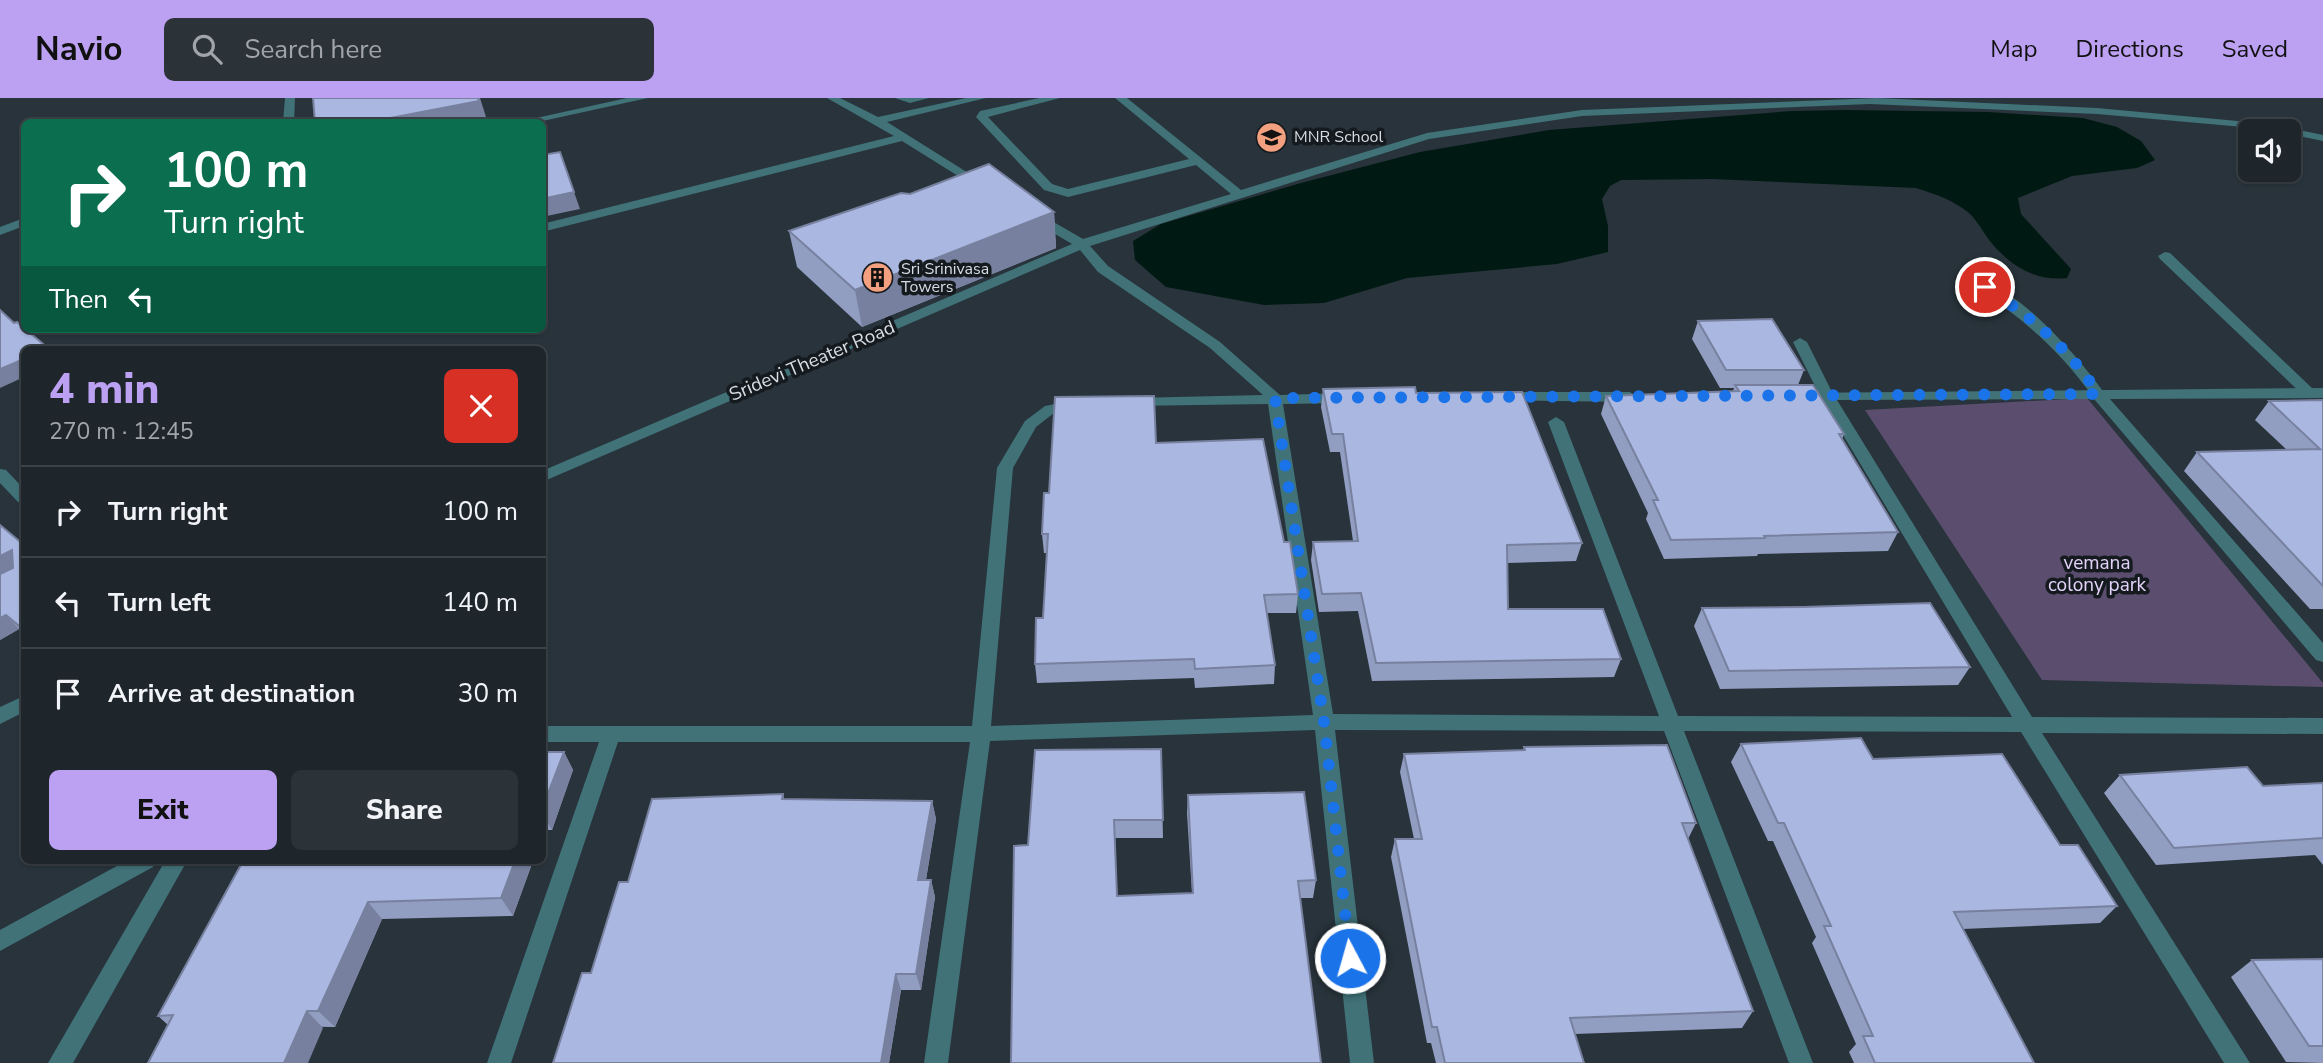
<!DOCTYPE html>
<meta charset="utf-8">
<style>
:root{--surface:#1e262c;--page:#2b3238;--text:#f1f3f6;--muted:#a1a5a9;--line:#3c4348;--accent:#bca0f2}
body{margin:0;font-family:"Nunito Sans",sans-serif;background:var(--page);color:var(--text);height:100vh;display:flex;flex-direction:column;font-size:26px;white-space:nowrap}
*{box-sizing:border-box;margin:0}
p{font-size:23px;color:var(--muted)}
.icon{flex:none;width:38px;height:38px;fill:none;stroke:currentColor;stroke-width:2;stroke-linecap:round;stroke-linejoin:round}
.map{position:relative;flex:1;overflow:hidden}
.details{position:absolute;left:21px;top:248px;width:525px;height:518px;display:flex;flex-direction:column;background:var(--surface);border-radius:10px;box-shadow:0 2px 5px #0004,0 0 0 2px var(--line)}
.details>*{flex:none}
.banner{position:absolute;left:21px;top:21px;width:525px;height:214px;border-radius:10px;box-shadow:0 2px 5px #0004,0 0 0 2px var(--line);background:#0b6e4f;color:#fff;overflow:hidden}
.controls{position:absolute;left:2238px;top:21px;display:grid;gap:14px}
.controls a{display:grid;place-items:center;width:63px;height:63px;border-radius:10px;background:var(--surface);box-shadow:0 2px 5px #0004,0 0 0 2px var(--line);font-size:35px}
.pin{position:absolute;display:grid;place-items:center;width:60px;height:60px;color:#fff;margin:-30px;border:4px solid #fff;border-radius:50%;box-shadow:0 2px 7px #0007}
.me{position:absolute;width:77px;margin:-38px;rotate:354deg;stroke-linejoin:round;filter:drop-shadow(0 0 5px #0008)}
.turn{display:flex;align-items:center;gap:24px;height:147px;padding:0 28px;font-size:32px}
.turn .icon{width:91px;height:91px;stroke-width:2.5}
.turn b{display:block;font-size:49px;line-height:60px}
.then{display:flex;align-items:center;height:66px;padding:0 28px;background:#0003;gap:14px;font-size:26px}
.round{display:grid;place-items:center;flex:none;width:74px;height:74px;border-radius:10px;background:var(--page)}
.overview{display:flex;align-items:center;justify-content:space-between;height:119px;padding:0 28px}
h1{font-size:42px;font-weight:800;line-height:52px;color:var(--accent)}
.primary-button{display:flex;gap:14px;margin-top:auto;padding:14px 28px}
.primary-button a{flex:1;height:80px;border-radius:10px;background:var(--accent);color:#111;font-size:28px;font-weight:800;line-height:80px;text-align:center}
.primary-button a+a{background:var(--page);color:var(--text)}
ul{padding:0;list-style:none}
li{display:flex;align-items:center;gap:21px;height:91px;padding:0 28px;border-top:2px solid var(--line)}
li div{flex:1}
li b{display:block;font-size:26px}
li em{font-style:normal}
header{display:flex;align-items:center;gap:42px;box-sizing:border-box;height:98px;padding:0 35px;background:var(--accent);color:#111}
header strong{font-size:33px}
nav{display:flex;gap:38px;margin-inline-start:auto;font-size:24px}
.search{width:490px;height:63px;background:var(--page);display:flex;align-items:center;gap:18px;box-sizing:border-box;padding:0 24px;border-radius:10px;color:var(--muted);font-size:26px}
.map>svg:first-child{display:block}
.green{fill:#5b4d6e}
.water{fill:#001a13}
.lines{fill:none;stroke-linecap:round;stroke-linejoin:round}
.service{fill:#407278;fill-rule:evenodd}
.minor{fill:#407278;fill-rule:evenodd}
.wall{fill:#929dc2}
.shaded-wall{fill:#77809e}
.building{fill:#aab7e1;stroke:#77809e;stroke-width:2}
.route{stroke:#1a73e8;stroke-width:12;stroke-dasharray:0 21.6}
.labels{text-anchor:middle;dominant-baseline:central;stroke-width:7;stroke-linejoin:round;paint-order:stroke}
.far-poi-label{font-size:16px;fill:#d6dde3;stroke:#151a1e;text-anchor:start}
.street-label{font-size:19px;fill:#d6dde3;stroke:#151a1e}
.park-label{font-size:19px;fill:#e2d2f9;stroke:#151a1e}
</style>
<header>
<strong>Navio</strong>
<div class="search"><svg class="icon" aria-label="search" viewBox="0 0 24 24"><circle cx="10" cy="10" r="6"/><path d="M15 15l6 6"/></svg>Search here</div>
<nav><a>Map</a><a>Directions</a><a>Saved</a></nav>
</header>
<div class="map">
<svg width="2323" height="965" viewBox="0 0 2323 965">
<rect width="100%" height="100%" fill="#28333b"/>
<path class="green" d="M2087,300L2323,585V589L2042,582L1865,312Z"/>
<path class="water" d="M1846,12L1988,14L2083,20L2117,29L2141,43L2155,62L2137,70L2072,78L2018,100L2021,116L2071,171L2067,180C2035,184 2009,167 1989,142C1983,133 1977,123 1970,116C1954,102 1935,96 1916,90L1713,81L1621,82L1610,88L1602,101L1608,128V154L1557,166L1407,180L1324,205L1264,207L1166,189L1135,162L1133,143L1161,126L1301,85L1420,54L1549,32L1792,13Z"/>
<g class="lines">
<g class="service">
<path d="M2165,154L2170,155L2314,292L2316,295L2314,298H2304L2160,161L2158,158Z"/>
<path d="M1985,185C2024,196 2082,263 2105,296L2103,299H2093C2062,255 2025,222 1980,192L1978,189Z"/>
<path d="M1800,240L1807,244L1834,298L1832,301H1822L1820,298L1793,244Z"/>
</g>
<g class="minor">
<path d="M285,0H295L294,24H283Z"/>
<path d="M627,0H648L538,24H518Z"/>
<path d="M827,0H840L878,19L966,0H986L887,24L989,88L979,91L902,43L542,134V126L894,38Z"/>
<path d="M895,0H929L910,5Z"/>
<path d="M1039,0H1060L988,19L1052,86L1068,91L1189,61L1115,0H1127L1241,92L1427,35L1582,12L1877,0L2097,10L2270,26L2323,37V43L2289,36V33L2097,16L1870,6L1582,18L1429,41L1090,148L1108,168L1220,244L1280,297L1347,295L1355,300L1347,305L1283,306L1333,616L1659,618L1548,324L1556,319L1564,324L1678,618L2012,619L1822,302L1793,301L1791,298L1793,295L2323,290V300L2110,301L2323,545V564L2316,562L2094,301L1837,302L2032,619L2323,620V636L2042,635L2250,965H2224L2021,634L1684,633L1813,965H1789L1664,633L1335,632L1374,965H1350L1315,632L990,643L948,965H924L970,644H618L511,965H487L599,644H542V628H972L997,370L1025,323L1045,308L1077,302L1085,307L1082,310L1054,315L1036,329L1013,370L991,628L1313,617L1268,306L1128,308L1125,305L1128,302L1133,300L1263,297L1210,250L1098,174L1080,152L542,384V373L1072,146L1030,121V115H1038L1083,141L1231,96L1196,67L1068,99L1044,92L976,19L980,13Z"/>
<path d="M24,120V128L0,137V129Z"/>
<path d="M1501,294H1630L1637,299L1630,304L1496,302L1494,299Z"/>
<path d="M0,371L6,372L24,391V405L18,404L0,385Z"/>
<path d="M24,598V614L0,626V609Z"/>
<path d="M126,763H156L153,769L0,853V832Z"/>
<path d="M165,763H187L73,965H48Z"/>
</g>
</g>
<g class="wall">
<path d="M1054,114L1056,150L862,229L797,169L789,133Z"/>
<path d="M1698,223L1804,272L1798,287L1844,336L1842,341L1898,434L1888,453L1758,456L1757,458L1664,461L1646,421L1648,415L1601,316L1606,298L1733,293L1734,290H1720L1692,241Z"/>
<path d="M1323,291L1416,295L1582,445L1576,463L1507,465L1508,511L1621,561L1614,579L1372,583L1358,513L1319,514L1311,462L1313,444L1353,443L1340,354H1330L1321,309Z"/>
<path d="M2323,302V511H2310L2184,373L2197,354L2287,352L2255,322L2269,303Z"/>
<path d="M1156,345L1284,444L1298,496L1296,515H1267L1275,567L1274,586L1195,590L1194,580L1037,585L1035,566L1043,520L1047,455H1044L1042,436L1049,395Z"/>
<path d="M24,447V536L19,531L0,542Z"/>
<path d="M1702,510L1970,569L1958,587L1720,591L1694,528Z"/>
<path d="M1741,646L1873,661L2060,747L2117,808L2100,825L1963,831L2034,965H1854L1849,954L1856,946L1812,845L1816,839L1773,743H1768L1731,664Z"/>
<path d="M1524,649L1696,725L1688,741L1753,913L1742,930L1575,936L1584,965H1436L1431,945H1427L1391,759L1395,741H1414L1400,674L1404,656L1523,653Z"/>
<path d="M1161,651L1163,740H1115L1117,798L1192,795L1187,715L1188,697L1316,782L1313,800H1300L1321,965L1028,747Z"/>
<path d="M542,654H564L573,672L552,732H544L542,735Z"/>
<path d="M2120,677L2263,688L2323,685V767L2315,757L2156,767L2104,695Z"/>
<path d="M783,696L784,701L932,703L936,721L926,782H931L935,799L921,892H901L889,965H553L628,784Z"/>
<path d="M243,763H533L513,818L382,821L335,929L168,927L158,918Z"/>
<path d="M2323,861V965L2286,964L2231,879L2252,862Z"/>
</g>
<g class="shaded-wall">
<path d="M478,0H480L486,19L459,24H390V20Z"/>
<path d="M574,94L580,111L542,119V101Z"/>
<path d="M1054,114L1056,150L862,229L855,192Z"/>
<path d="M24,261V279L0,290V271Z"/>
<path d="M12,452L24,466L0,477V458Z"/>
<path d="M6,517L19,531L0,542V520Z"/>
<path d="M564,654L573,672L552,732L542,716V711Z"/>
<path d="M932,703L936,721L923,799L918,782Z"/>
<path d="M515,763H533L513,818L501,800Z"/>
<path d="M931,782L935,799L921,892L916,876Z"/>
<path d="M368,804L382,821L335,929L318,913Z"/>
<path d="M896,876L901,892L889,965H881Z"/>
<path d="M307,913L323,930L308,965H284Z"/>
</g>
<g class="building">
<path d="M313,0H478L479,3L390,20V24H315Z"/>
<path d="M560,54L574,94L542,101V57Z"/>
<path d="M989,66L1054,114L855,192L789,133L901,95L910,96Z"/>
<path d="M0,212L14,225L17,224L49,251L45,252H24V261L0,271Z"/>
<path d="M1772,221L1804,272H1726L1698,223Z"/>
<path d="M1735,287H1813L1844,336H1839L1898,434L1764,438L1765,440L1671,442L1653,402H1658L1606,298L1739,293Z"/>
<path d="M1415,289L1416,295L1522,294L1582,445L1507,447L1508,511H1603L1621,561L1376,565L1361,495L1322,496L1313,444L1358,443L1343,336H1332L1323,291Z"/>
<path d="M1154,298L1156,345L1263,341L1284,444H1290L1298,496L1264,497L1275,567L1195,571L1194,561L1035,566L1036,520H1043L1048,436H1042L1044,395H1049L1055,299Z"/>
<path d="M2323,302V488L2197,354L2320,351L2269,303Z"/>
<path d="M0,427L24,447V532L6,517L0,520V476L13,470L12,452L0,458Z"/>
<path d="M1930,505L1970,569L1729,573L1702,510L1803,509Z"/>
<path d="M1861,640L1873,661L2002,656L2060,747H2078L2117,808L1954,814L2034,965H1875L1863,938H1873L1824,828H1831L1784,725H1778L1741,646Z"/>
<path d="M1667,647L1696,725H1682L1753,913L1570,920L1584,965H1445L1437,929H1432L1395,741H1422L1404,656L1525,652L1524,649Z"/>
<path d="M1161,651L1163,722H1114L1117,798L1193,795L1188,697L1304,694L1316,782L1298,783L1321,965H1011L1014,748L1028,747L1035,652Z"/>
<path d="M542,654H564L542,711Z"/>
<path d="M2247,669L2263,688L2323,685V740L2174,750L2120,677Z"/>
<path d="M783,696L782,701L932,703L918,782H931L916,876H896L881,965H553L582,875H591L619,784H628L652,701Z"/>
<path d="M243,763H515L501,800L368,804L318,913H307L284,965H148L173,917L158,918Z"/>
<path d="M2323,861V948H2309L2252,862Z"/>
</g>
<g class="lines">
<path class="route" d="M1350,860L1324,624L1275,300L2098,296C2069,250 2030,218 1985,189"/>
</g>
<defs>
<symbol id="school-disc" viewBox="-11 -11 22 22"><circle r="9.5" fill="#f2a07f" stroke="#151a1e"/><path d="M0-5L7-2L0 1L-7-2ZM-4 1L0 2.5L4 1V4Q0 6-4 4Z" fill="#111"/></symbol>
<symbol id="building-disc" viewBox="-11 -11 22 22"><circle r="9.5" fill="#f2a07f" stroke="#151a1e"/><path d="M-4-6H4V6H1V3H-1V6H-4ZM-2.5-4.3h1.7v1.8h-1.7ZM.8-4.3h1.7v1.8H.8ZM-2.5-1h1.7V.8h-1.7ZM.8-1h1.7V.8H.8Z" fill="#111"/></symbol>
</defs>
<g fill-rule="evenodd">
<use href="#school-disc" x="1254" y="22" width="35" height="35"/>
<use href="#building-disc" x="860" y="162" width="35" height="35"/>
</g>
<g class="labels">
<g class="far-poi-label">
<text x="1294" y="39">MNR School</text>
<text x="901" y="171">Sri Srinivasa<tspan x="901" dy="18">Towers</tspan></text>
</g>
<g class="street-label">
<text transform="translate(812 263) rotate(-23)">Sridevi Theater Road</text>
</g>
<g class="park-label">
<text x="2097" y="465">vemana<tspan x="2097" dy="22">colony park</tspan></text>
</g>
</g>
</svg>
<div class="controls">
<a><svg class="icon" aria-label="sound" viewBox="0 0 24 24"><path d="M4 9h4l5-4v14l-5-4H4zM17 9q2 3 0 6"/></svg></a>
</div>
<div class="pin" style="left:1985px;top:189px;background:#d93025"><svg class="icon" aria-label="arrive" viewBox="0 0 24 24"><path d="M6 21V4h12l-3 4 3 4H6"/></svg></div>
<svg class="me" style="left:1350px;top:860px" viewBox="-20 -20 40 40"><circle r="17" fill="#1a73e8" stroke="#fff" stroke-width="3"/><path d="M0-11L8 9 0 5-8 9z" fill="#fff"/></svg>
<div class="banner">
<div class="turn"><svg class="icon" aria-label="right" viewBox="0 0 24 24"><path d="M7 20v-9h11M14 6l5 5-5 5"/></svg><div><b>100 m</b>Turn right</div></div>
<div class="then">Then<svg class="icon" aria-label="left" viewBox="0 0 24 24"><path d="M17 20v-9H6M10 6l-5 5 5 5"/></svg></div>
</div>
<section class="details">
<div class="overview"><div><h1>4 min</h1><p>270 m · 12:45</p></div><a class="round" style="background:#d93025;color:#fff"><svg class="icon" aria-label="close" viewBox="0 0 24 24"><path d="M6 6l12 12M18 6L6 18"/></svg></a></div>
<ul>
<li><svg class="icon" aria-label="right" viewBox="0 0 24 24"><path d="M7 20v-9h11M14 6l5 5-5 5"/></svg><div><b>Turn right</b></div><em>100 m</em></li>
<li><svg class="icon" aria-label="left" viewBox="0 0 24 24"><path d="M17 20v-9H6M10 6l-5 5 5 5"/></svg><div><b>Turn left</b></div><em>140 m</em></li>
<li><svg class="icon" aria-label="arrive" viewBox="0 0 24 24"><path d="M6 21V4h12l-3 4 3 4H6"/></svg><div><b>Arrive at destination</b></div><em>30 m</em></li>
</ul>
<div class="primary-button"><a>Exit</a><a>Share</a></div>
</section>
</div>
